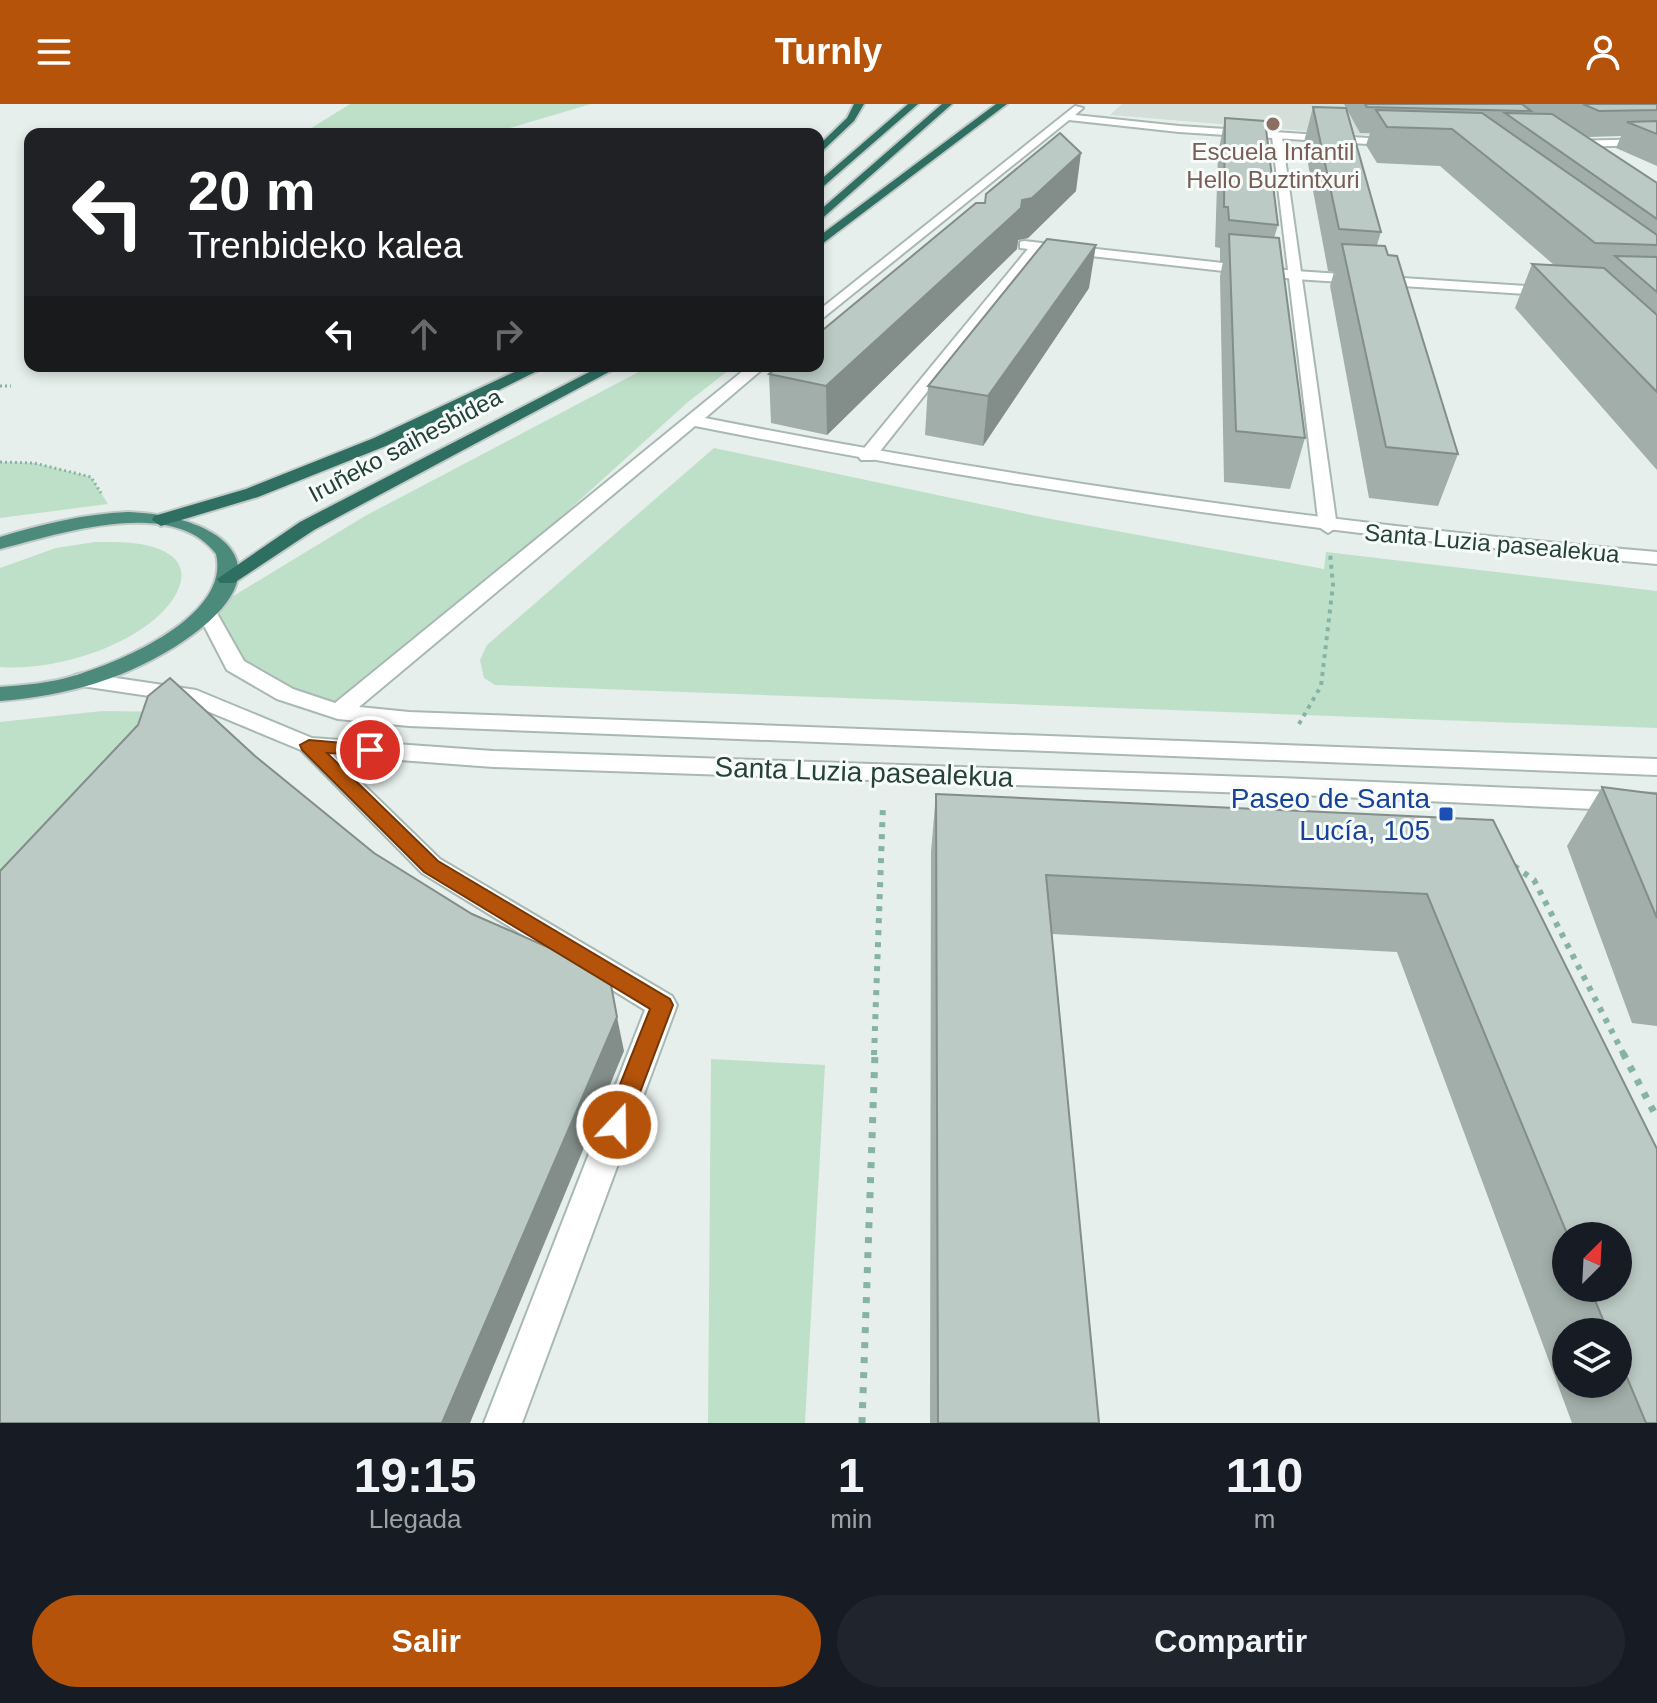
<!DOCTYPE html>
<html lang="es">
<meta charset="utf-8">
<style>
:root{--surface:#171b24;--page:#20242c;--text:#f1f3f6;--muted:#9ea1a6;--accent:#b45309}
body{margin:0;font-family:Arial,sans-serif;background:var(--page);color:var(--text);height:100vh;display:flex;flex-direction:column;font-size:30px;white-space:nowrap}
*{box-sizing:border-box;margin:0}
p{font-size:26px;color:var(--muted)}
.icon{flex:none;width:44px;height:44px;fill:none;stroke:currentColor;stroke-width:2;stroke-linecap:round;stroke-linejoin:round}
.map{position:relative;height:1319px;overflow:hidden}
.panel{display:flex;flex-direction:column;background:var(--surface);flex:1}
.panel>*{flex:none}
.banner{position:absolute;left:24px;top:24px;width:800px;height:244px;border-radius:16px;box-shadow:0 4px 12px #0003;background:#202124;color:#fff;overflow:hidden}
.needle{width:52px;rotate:24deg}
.tools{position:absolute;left:1552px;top:1118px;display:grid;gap:16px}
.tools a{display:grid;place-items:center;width:80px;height:80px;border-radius:50%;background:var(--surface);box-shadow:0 4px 12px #0003;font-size:40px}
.pin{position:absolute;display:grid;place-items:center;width:68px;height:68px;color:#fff;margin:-34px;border:4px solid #fff;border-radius:50%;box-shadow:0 2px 8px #0007}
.me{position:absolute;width:88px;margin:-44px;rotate:21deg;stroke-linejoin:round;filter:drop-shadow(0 0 6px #0008)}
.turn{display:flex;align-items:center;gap:28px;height:168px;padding:0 32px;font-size:36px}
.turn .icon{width:104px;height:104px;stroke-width:2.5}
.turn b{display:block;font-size:56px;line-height:68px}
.lanes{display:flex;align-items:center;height:76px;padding:0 32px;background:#0003;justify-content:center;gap:40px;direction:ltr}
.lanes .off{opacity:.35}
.eta{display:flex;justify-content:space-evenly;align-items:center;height:136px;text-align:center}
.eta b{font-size:48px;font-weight:800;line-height:56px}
.action{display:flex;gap:16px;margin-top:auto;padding:16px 32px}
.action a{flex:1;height:92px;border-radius:48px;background:var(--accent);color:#fff;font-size:32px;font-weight:800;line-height:92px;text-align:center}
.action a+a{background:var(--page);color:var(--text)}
header{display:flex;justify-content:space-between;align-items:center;height:104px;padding:0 32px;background:var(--accent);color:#fff;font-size:36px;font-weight:800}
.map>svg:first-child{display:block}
.built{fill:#d4dfda}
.green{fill:#bfe0c8}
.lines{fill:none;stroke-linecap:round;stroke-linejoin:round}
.pedestrian-casing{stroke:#a8b8b2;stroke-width:4}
.minor-casing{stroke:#a8b8b2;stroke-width:4}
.trunk-casing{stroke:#c2cac8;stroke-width:4}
.motorway-casing{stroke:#c2cac8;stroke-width:4}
.path-far3{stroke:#86b3a5;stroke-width:3;stroke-dasharray:2 3;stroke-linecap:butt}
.path-far2{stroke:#86b3a5;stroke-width:4;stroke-dasharray:4 5;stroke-linecap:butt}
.path-far1{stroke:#86b3a5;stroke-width:6;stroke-dasharray:5 7;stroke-linecap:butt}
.path{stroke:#86b3a5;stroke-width:7;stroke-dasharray:6 9;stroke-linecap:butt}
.pedestrian{fill:#fff;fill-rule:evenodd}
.minor{fill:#fff;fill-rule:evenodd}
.trunk{fill:#4c8a7c;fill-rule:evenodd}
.motorway{fill:#2f6f62;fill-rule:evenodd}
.wall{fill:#a1aea9;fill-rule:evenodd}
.shaded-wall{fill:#838d89}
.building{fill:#bbcac4;stroke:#838d89;stroke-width:2}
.route{fill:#b45309;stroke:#753606;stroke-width:2}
.education-dot{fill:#8d6e63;stroke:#f7fbf9;stroke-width:3}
.transit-dot{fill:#1a4fb4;stroke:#f7fbf9;stroke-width:3}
.labels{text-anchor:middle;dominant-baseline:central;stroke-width:6;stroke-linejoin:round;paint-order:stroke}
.far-education-label{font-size:24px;fill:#785e54;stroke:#f7fbf9}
.far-street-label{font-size:24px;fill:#24423a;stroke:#f7fbf9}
.street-label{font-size:28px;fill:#24423a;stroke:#f7fbf9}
.transit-label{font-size:28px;fill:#164399;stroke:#f7fbf9;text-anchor:end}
</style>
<header><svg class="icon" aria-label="menu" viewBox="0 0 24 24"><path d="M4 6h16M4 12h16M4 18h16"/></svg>Turnly<svg class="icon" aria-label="person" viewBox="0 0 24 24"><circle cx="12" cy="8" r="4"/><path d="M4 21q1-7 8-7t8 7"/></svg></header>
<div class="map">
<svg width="1657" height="1319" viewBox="0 0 1657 1319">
<rect width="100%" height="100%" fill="#e6efeb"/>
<path class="built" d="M1122,0H1657V29L1431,34L1331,29L1110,11Z"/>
<g class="green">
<path d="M350,0H591L506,25L305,28Z"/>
<path d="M650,262H734L688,298L422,539L338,608L235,561L207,508L365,412Z"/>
<path d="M714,344L1051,415L1324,465L1326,448L1657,487V624L495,581L484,574L480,556L487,541Z"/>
<path d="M0,358L34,359L91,373L108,400L0,414Z"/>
<path d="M95,438C116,438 136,437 156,444C198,458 181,493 156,514C118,547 50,567 0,563V464L56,444Z"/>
<path d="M102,607L186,608L0,795V618Z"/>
<path d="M711,955L825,961L805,1319H708Z"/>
</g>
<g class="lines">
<defs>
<g id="pedestrian">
<path d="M1277,30L1282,33L1337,423L1328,429L1319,423L1272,33Z"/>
<path d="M1032,140L1042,143L873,356H861L858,352L861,348Z"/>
</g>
<g id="minor">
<path d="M1075,2L1083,4L1075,11L1179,22L1399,36L1404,39L1399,42L1179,28L1069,16L818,218V207Z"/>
<path d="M1657,35V41L1567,43L1562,40L1567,37Z"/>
<path d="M1024,137L1295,167L1555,184L1562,188L1555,192L1295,175L1020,144V138Z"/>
<path d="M749,262H766L705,314C1020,376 1337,421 1657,448V460C1333,432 1014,385 695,322L359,603L409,608L1657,655V671L409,622L338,615L277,595L227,566L197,508L207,502L214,504L244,557L293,585L335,599Z"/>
<path d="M83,569L196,586L312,634L493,647L1280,674L1657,690V708L1280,690L493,663L333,651L440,755L672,892L677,901L522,1319H484L645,906L422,769L301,646L183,597L75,581L72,576L75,571Z"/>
</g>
<path id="trunk" d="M128,408C226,412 289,465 185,536C130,574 66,592 0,597V583C25,581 50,579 73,572C121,558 231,512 216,450C172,391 56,431 0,445V433C42,420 84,410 128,408Z"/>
<g id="motorway">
<path d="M854,0H864L854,17L818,51V42L847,14Z"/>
<path d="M908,0H918L818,87V78Z"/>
<path d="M942,0H952L818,118V108Z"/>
<path d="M996,0H1007L818,143V133Z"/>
<path d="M527,262H547L386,342L258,393L161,422L152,416L154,412L246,385L374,334Z"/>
<path d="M601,262H620L314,426L234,479H220L217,475L300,418Z"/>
</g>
</defs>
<use href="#pedestrian" class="pedestrian-casing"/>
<use href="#minor" class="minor-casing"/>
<use href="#trunk" class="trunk-casing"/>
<use href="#motorway" class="motorway-casing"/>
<g class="path-far3">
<path d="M0,282H11"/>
<path d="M0,358L34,359L91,373L101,389"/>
</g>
<path class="path-far2" d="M1299,620L1321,582L1333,481L1330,449"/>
<g class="path-far1">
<path d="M1514,762L1534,776L1624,951"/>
<path d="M874,951L883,700"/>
</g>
<g class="path">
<path d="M1623,949L1657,1014"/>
<path d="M862,1319L875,949"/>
</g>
<use href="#pedestrian" class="pedestrian"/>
<use href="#minor" class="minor"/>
<use href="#trunk" class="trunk"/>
<use href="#motorway" class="motorway"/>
</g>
<g class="wall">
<path d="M1344,0H1657V62L1616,44L1621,32L1589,33L1583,30L1657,79V366L1515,204L1532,160L1554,161L1440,62L1377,59L1366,41L1370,29H1360Z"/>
<path d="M1313,3L1381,128L1377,141L1458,350L1438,402L1369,394L1330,182L1334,168L1328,167L1304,38Z"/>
<path d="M1225,14L1278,121L1274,134L1305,334L1290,385L1224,378L1220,172L1223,158H1220V144L1215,143L1218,50Z"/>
<path d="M1076,87L1028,134L1018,136L1017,145L827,331L771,319L769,270L985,99Z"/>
<path d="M1089,184L983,342L925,331L928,282Z"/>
<path d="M1602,683L1657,690V922L1632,919L1567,742Z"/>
<path d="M936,690L1493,716L1657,1045V1319H1572L1397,848L1052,830L1099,1319H930L931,748ZM1566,1132H1618V1184H1566ZM1566,1228H1618V1280H1566Z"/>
</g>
<g class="shaded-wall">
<path d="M1081,49L1076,87L1028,134L1018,136L1017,145L827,331L826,282L1022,96Z"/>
<path d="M1096,141L1089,184L983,342L988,292Z"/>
<path d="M617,913L624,947L470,1319H442Z"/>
</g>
<g class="building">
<path d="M1365,0H1522L1531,7L1367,3Z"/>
<path d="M1583,0H1657V6L1599,7Z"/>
<path d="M1313,3L1346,4L1381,128L1339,125Z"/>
<path d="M1376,6L1482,9L1657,131V141L1595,139L1452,25L1387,23Z"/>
<path d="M1505,9L1552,10L1657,79V115Z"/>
<path d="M1225,14L1265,17L1278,121L1229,116L1228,103H1224Z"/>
<path d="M1657,17V30L1627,18Z"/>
<path d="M1060,29L1081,49L1032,94L1022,96L1021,104L826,282L769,270L779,262H818V230L976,99H985L986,90Z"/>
<path d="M1229,130L1279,134L1305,334L1236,327Z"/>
<path d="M1047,135L1096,141L988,292L928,282Z"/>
<path d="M1342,140L1385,142L1388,151L1397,152L1458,350L1386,343Z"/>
<path d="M1615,152L1657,153V188Z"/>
<path d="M1532,160L1604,164L1657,211V288Z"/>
<path d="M170,574L255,652L374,749L472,810L609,870L617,913L442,1319H0V767L138,621L148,592Z"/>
<path d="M1602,683L1657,690V814Z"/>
<path d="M936,690L1493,716L1657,1045V1319H1646L1618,1252V1228H1608L1590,1184H1618V1132H1568L1427,790L1046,771L1099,1319H938Z"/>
</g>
<path class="route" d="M309,636L377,642L379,646L377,650L370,652L327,649L438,757L670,895L673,901L625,1028L617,1032L608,1028L604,1021L650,905L424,768L302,646L300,641Z"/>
<circle class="education-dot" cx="1273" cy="20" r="8"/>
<rect class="transit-dot" x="1438" y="702" width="16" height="16" rx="4"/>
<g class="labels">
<g class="far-education-label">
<text x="1273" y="47">Escuela Infantil<tspan x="1273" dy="28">Hello Buztintxuri</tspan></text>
</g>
<g class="far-street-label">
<text transform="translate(405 341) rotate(-28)">Iruñeko saihesbidea</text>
<text transform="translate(1492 439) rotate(5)">Santa Luzia pasealekua</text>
</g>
<g class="street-label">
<text transform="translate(864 668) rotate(2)">Santa Luzia pasealekua</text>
</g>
<g class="transit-label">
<text x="1430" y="694">Paseo de Santa<tspan x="1430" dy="32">Lucía, 105</tspan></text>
</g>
</g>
</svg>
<div class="tools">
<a><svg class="needle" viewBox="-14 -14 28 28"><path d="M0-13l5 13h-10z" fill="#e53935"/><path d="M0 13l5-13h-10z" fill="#9ea1a6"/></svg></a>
<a><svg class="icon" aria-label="layers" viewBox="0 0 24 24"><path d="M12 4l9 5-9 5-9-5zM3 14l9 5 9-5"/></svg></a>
</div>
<div class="pin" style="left:370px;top:646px;background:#d93025"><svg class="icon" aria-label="arrive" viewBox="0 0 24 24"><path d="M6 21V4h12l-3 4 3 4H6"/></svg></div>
<svg class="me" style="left:617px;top:1021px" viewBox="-20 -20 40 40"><circle r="17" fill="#b45309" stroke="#fff" stroke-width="3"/><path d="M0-11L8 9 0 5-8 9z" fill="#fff"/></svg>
<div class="banner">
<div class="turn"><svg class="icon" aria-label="left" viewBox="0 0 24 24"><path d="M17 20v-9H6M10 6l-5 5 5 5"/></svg><div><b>20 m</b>Trenbideko kalea</div></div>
<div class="lanes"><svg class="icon" aria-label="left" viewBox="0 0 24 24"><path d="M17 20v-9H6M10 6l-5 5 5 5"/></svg><svg class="icon off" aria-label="ahead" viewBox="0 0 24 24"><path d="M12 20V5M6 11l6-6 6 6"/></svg><svg class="icon off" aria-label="right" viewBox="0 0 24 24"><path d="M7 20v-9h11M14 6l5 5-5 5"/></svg></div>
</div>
</div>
<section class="panel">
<div class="eta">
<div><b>19:15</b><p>Llegada</p></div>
<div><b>1</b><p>min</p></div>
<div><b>110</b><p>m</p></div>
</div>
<div class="action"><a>Salir</a><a>Compartir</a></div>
</section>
